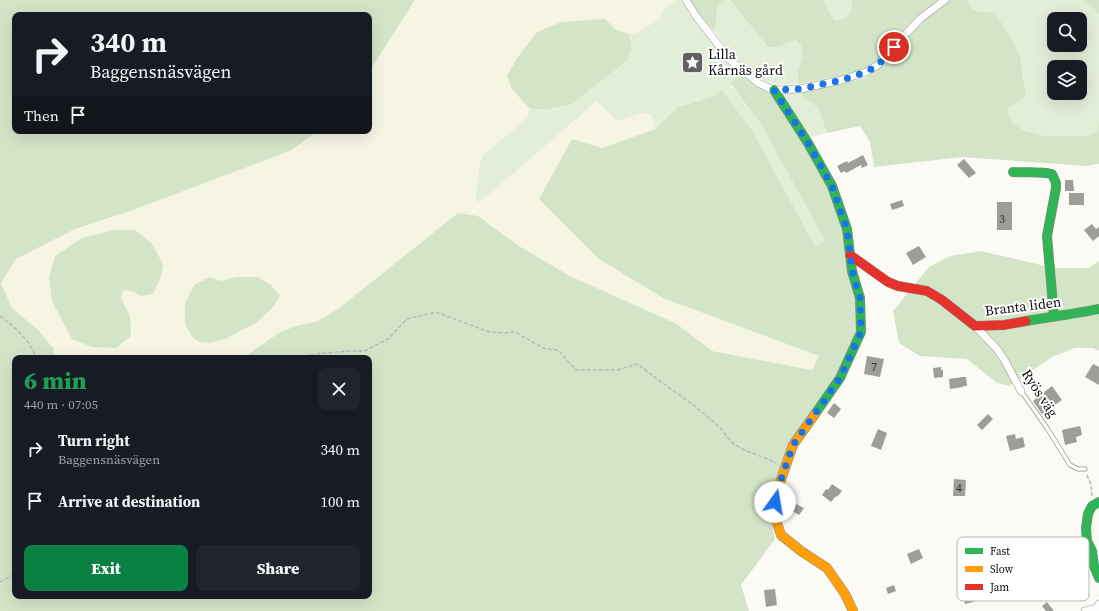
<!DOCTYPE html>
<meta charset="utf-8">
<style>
:root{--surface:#171b24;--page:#20242c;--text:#f1f3f6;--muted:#9ea1a6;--accent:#0b8043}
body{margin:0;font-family:"Source Serif 4",serif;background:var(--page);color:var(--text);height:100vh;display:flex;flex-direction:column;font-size:15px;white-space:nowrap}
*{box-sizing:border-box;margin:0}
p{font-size:13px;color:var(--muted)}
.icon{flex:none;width:22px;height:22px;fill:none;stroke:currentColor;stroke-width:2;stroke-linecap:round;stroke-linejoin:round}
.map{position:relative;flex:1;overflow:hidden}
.drawer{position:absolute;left:12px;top:355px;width:360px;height:244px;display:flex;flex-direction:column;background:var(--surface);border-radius:8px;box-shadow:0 4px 16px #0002}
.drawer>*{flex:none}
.banner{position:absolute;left:12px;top:12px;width:360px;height:122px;border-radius:8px;box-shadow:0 4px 16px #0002;background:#171b24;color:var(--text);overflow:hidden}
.controls{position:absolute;left:1047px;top:12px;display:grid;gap:8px}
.controls a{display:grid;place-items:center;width:40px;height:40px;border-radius:8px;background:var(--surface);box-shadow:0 4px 16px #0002;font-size:20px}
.pin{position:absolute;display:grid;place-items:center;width:34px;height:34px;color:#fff;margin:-17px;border:2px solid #fff;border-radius:50%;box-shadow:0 1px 4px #0007}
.me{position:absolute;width:44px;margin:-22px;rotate:13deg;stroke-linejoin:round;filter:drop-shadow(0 0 3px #0008)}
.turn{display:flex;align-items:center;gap:14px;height:84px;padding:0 12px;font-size:18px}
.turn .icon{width:52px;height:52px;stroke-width:2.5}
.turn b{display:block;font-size:28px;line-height:34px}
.then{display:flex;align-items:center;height:38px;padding:0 12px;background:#0003;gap:8px;font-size:15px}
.round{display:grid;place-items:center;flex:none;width:42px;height:42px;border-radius:8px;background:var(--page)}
.overview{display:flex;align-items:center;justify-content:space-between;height:68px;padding:0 12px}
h1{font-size:24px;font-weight:800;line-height:30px;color:#1e9e55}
.primary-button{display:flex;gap:8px;margin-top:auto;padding:8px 12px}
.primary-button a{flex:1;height:46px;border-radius:8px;background:var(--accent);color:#fff;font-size:16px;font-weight:800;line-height:46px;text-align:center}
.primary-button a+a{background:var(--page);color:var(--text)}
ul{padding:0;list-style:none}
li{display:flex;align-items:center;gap:12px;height:52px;padding:0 12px}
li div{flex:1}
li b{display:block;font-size:15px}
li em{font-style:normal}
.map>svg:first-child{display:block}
.farmland{fill:#f6f5e3;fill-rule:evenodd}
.green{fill:#e3eed8;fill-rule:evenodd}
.forest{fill:#d4e5c7}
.building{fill:#9f9d9a}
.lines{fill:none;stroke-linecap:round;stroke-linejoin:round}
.lane-casing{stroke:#959593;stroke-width:5}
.street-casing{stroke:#959593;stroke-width:8}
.fast-casing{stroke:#8c8b89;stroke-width:10}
.slow-casing{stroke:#8c8b89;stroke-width:10}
.jam-casing{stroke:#8c8b89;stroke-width:10}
.path{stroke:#b9b9b8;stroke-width:1.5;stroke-dasharray:4 2;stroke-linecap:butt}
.lane{stroke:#fefefe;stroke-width:3.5}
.street{stroke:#fefefe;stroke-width:7}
.fast{stroke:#30b455;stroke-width:9}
.slow{stroke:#ff9f0a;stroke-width:9}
.jam{stroke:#e5322d;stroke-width:9}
.route{stroke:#1a73e8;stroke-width:7;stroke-dasharray:0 12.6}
.labels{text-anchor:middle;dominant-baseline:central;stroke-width:4;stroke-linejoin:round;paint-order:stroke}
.number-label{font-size:12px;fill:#333232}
.poi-label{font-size:14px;fill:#0f0f0f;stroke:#fff;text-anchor:start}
.street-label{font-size:14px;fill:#0f0f0f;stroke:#fff}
.key{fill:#fff;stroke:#b7b7b7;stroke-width:1}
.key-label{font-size:11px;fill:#0f0f0f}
</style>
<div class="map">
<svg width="1099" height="611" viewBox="0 0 1099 611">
<rect width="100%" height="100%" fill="#fbfaf5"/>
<path class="farmland" d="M415,0H676L666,7L659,19L637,33L629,34L615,29L512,89L530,109L527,118L482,156L478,202L488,195L597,100L617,121L643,113L652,114L655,129L601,148L572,140L599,259L663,298L820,356L812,370L712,351L677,324L570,276L519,246L478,216L458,213L338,309L316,322L299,325L280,332L243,358H54V349L37,329L12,308L1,283L16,259L75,229L133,210L290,151L318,131H369V72ZM82,238L163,264L161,277L153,294L141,296L131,291L123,290L121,298L130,316ZM210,277L221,281L236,277L280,296L274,306L256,323L225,339Z"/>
<g class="green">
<path d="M676,0H681L693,18L727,62L742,74L730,84L762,126L826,240L815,246L753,132L715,96L678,107L655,129L651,114L643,113L617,121L597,101L488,195L478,202L475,200L479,169L482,156L527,118L530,109H550L572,104L628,60L632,49L629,34L637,33L659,19L666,7Z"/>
<path d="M726,0H730L768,47H776L796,40L802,45L803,58L798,71V84C791,84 783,85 776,84C749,80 730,52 715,32C718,19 712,8 726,0Z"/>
<path d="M824,0H851L852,11L845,19L835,20L828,10Z"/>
<path d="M967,0H1083L1099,14V119L1097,131L1088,136H1046L1023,130L1012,122L1007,113L1008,108L1023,99L1022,61L982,11C972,10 971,10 967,0ZM1054,19H1080V45H1054ZM1054,67H1080V93H1054Z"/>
<path d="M786,92H801L803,98L811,102L819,110L827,133L810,137L783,96Z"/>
</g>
<g class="forest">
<path d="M0,0H415L369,72V15H15V131H318L290,151L133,210L75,229L16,259L1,283L12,308L37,329L54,349V358H15V596H369V358H243L280,332L299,325L316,322L338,309L458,213L478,216L519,246L570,276L677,324L712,351L812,370L819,356L663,298L599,259L539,199L572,139L602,148L655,129L678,107L715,96L722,90L753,132L815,246L825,240L762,126L730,83L742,74L758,87L774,95L805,145L829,187L844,228L856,298L858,329L837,378L790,444L770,513L775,539L741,585L749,611H0Z"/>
<path d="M690,0H726C712,8 718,19 715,32L699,14Z"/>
<path d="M730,0H824L828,10L835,20L845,19L852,11L851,0H941L875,63L863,69L842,76L798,84V71L803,58L801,45L796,40L776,47H768Z"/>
<path d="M950,0H967C974,19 985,6 997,17C1003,23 1019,52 1021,60C1022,65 1022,71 1022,76C1023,82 1025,88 1026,94L1023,99L1008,108L1007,113L1012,122L1023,130L1046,136H1088L1097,131L1099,119V164L1086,166L962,157L874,167L870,142L860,126L827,133L819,110L811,102L803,98L801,92L842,84L867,77L880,68L887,59L923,21Z"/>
<path d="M1083,0H1099V14Z"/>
<path d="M605,19L615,29L629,34L632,49L628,60L572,104L550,109H530L512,89L507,76L517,58L537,32L561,22Z"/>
<path d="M114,230H135L152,244L163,264L161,277L153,294L141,296L131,291L123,290L121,298L130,316L131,336L116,348L92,347L72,339L52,301L49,277L55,256L82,238Z"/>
<path d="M981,251L1054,268H1089L1099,261V351L1093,348H1075L1052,357L1009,386L997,383L967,359L920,356L899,343L893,311L929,267L950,256Z"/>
<path d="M210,277L221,281L236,277H257L271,285L280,296L274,306L256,323L225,339L210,343L200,342L193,338L185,324V303L194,285Z"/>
</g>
<g class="building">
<path d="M863,155L868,165L862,168L861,165L846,173L845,171L841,173L837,166L847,161L848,163Z"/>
<path d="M964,159L976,173L969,178L957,165Z"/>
<path d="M1065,180H1073L1074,191H1065Z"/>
<rect x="1069" y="193" width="15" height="12"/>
<path d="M902,200L904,206L892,210L890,204Z"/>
<rect x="997" y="202" width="15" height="28"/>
<path d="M1092,224L1096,229L1099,227V236L1093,241L1084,230Z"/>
<path d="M919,246L926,257L913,265L906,253Z"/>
<path d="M867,356L884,359L880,377L864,374Z"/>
<path d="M1093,364L1099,367V385L1085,377Z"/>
<path d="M941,367V370H943V377L934,378L933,368Z"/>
<path d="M962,377H966L967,386H963V387L950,389L949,379Z"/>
<path d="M1052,386L1062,400L1042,414L1033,401Z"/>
<path d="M834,403L841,409L834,418L827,413Z"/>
<path d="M988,414L993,419L982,430L977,425Z"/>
<path d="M1080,426L1082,435L1076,437L1077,442L1065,445L1062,430Z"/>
<path d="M878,429L887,433L881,450L871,446Z"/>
<path d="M1015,434L1016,439L1023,437L1025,447L1010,451L1006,436Z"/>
<path d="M954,479L966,480L965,496H953Z"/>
<path d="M832,484L842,491L837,497L836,496L831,502L822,495L826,489L828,490Z"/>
<path d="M796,504L804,508L799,515L792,511Z"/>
<path d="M919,549L923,558L911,564L907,554Z"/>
<path d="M894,585L896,591L888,594L886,588Z"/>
<path d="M968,586L973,602L965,604L964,600L960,601L957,590Z"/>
<path d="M775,589L777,605L766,607L764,590Z"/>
<path d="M1047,602L1054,611H1046L1042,606Z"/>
</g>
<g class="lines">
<defs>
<path id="lane" d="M1021,391L1047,428L1070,465L1078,469H1085"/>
<g id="street">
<path d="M686,0L696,16L730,60L760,84L774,90L800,89L842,80L866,72L878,65L884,57L921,18L945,0"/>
<path d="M975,326L997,349L1005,361L1021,391"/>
<path d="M1085,611L1097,608L1099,604"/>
</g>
<g id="fast">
<path d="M774,90L808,143L832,186L847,229L852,271L860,298L861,332L840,378L815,414"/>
<path d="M1013,172C1026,173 1039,171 1052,174L1056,183V188L1047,236L1054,316"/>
<path d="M1026,321C1050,317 1075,314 1099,309"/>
<path d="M1099,502L1092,506L1088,514L1086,528L1087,541L1092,551L1094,566L1099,578"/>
</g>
<path id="slow" d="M815,414L793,445L777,491L774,514L781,535L801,551L827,568L845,594L853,611"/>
<path id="jam" d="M850,255L888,282L898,286L927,291L942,300L975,326L1004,325L1026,321"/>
</defs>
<use href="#lane" class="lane-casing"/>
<use href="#street" class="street-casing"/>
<use href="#fast" class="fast-casing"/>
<use href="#slow" class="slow-casing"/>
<use href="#jam" class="jam-casing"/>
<g class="path">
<path d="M0,316C14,327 31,340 36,358"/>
<path d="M299,358L315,354L348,351H365L388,339L407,319L436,312L489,332L505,333L515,332L545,349L558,350L576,370H617L638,364C664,386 694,403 718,426C724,431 728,440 734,444C747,453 763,456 776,463"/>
<path d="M1087,475L1091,485L1092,496"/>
<path d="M0,582L15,574"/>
</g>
<use href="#lane" class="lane"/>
<use href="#street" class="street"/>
<use href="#fast" class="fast"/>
<use href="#slow" class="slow"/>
<use href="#jam" class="jam"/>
</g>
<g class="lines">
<path class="route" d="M775,502L777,491L793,445L840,378L861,332L860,298L852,271L847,229L832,186L808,143L774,90L800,89L842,80L866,72L878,65L894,47"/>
</g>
<defs>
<symbol id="sight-square" viewBox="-11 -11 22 22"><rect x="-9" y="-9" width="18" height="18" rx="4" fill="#626160" stroke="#fff"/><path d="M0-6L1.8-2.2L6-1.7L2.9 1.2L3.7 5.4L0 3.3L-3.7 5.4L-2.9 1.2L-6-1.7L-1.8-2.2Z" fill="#fff"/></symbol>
</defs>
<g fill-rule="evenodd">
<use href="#sight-square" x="680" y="50" width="25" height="25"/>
</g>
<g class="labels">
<g class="number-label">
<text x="1002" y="219">3</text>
<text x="874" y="367">7</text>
<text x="959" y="488">4</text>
</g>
<g class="poi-label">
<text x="708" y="54">Lilla<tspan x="708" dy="16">Kårnäs gård</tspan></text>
</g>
<g class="street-label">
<text transform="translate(1023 306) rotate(-7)">Branta liden</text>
<text transform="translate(1040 393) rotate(57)">Ryös väg</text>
</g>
</g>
<rect x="957" y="537" width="132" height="64" rx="6" class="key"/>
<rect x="965" y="548" width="18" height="6" fill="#30b455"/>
<rect x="965" y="566" width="18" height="6" fill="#ff9f0a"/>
<rect x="965" y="584" width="18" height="6" fill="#e5322d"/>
<g class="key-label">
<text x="990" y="555">Fast</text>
<text x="990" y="573">Slow</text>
<text x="990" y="591">Jam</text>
</g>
</svg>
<div class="controls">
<a><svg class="icon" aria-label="search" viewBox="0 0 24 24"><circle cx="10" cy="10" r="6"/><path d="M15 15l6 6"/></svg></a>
<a><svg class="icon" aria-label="layers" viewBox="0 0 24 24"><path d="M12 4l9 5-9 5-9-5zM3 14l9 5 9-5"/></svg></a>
</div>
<div class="pin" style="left:894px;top:47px;background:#d93025"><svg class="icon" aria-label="arrive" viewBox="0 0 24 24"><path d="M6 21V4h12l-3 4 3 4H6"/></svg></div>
<svg class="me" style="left:775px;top:502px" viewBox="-20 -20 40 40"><circle r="19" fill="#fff"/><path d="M0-13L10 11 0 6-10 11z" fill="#1a73e8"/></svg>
<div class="banner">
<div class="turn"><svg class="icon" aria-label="right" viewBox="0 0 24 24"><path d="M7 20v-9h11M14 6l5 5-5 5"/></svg><div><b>340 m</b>Baggensnäsvägen</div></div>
<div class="then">Then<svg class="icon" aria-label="arrive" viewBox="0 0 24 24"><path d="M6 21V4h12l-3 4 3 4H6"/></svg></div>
</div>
<section class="drawer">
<div class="overview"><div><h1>6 min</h1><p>440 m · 07:05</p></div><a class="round"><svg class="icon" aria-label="close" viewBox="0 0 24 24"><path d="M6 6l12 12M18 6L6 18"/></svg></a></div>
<ul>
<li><svg class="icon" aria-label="right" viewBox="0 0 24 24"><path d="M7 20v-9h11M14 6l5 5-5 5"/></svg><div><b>Turn right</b><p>Baggensnäsvägen</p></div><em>340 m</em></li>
<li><svg class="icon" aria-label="arrive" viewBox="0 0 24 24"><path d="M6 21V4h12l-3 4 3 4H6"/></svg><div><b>Arrive at destination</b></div><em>100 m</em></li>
</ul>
<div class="primary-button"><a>Exit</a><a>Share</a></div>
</section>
</div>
